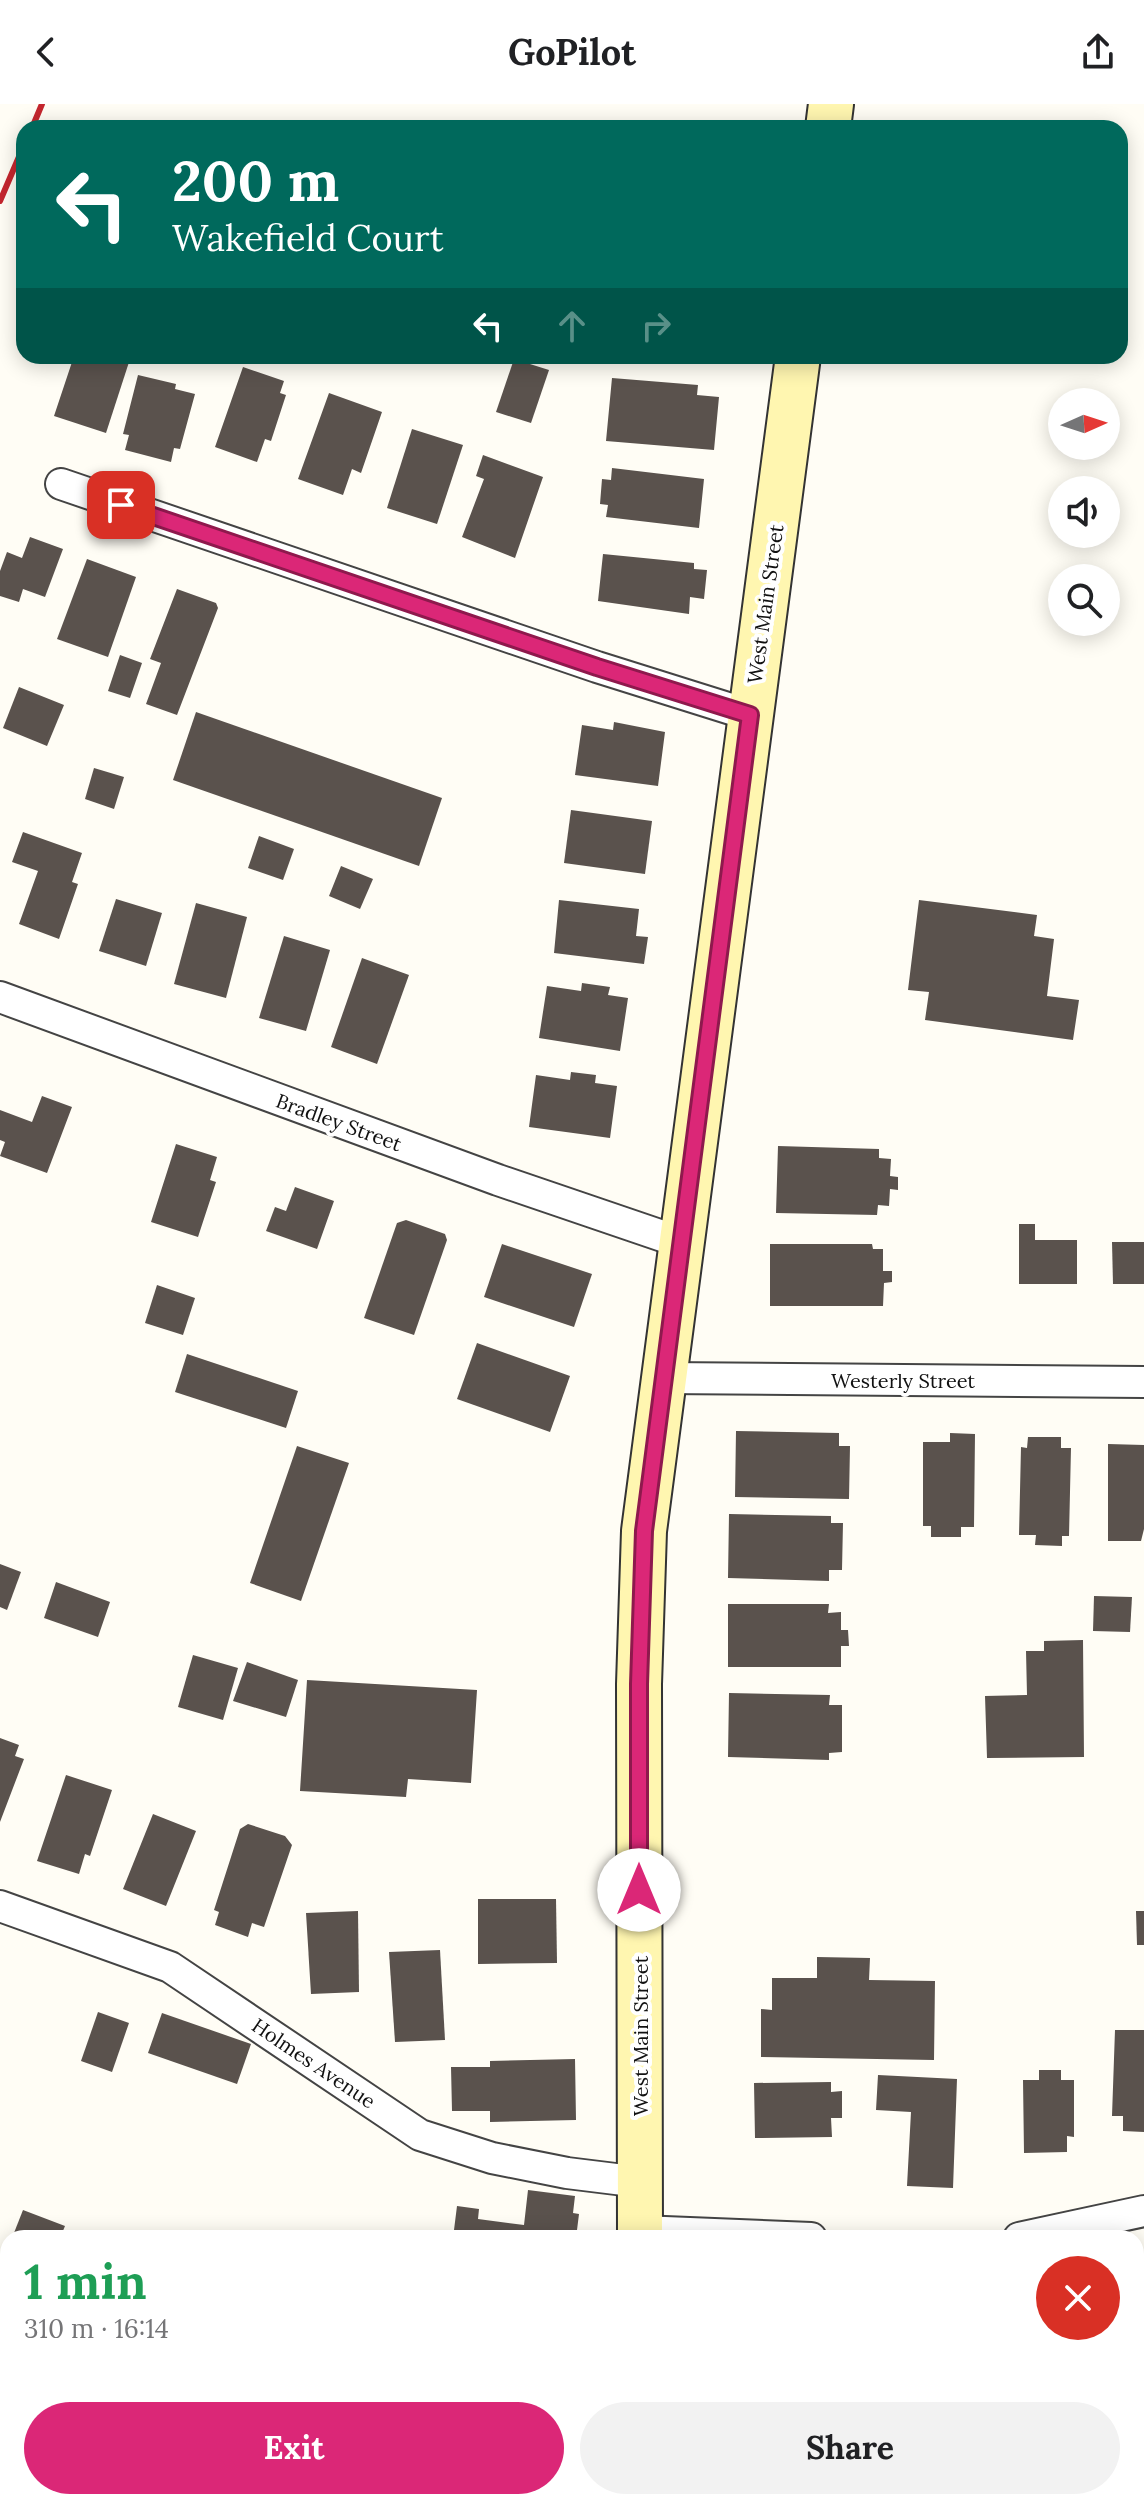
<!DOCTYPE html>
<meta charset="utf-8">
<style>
:root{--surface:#fff;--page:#f2f2f2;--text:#202124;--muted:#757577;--accent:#db2777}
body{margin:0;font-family:Lora,serif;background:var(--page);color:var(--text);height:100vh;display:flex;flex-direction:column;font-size:30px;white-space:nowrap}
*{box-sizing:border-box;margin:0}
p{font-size:26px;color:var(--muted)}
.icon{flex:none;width:44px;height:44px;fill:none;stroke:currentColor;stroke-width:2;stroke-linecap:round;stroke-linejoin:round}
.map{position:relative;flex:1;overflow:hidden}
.details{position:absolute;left:0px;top:2126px;width:1144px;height:280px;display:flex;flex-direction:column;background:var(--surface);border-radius:24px 24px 0 0;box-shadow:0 4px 20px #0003}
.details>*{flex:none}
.hud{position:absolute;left:16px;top:16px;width:1112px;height:244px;border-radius:24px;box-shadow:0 4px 20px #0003;background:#00695c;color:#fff;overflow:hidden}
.needle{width:52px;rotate:87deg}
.buttons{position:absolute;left:1048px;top:284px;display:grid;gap:16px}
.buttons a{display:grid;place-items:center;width:72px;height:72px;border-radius:50%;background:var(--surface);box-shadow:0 4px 20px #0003;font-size:40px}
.pin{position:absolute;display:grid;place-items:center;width:68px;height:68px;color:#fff;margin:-34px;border-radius:16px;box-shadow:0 4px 12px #0006}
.me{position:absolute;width:88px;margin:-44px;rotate:0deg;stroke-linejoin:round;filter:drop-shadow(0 0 6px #0008)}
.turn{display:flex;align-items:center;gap:28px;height:168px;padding:0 24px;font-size:36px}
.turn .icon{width:104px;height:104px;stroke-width:2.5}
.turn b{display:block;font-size:56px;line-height:68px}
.lanes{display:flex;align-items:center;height:76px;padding:0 24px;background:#0003;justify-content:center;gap:40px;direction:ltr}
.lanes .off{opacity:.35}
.round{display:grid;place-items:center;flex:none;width:84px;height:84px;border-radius:42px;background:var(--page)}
.headline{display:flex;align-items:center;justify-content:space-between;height:136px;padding:0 24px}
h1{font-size:48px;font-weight:700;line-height:60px;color:#1e9e55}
.button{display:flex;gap:16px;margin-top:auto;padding:16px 24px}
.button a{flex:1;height:92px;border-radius:48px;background:var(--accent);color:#fff;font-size:32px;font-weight:700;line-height:92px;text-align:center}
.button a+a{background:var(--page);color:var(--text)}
header{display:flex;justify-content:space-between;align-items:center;height:104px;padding:0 24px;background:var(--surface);font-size:36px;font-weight:700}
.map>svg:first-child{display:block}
.building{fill:#5a524d}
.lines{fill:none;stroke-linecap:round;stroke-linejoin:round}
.minor-casing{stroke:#444;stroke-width:34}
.secondary-casing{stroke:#333;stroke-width:48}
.minor{stroke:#fff;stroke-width:30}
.secondary{stroke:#fff6b0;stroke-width:44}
.rail{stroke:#c4262e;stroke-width:6}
.route-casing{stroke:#8e194d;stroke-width:20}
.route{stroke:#db2777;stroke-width:14}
.labels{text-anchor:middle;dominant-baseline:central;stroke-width:8;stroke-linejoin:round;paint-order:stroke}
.street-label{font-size:20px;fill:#111;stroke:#fff}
</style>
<header><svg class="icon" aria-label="back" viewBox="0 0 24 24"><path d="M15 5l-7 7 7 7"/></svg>GoPilot<svg class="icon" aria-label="share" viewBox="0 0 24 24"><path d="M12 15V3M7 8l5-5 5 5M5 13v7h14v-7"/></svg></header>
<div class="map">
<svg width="1144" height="2406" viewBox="0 0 1144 2406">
<rect width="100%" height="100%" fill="#fffdf5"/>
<g class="building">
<path d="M74,252L130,255L106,329L54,312Z"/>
<path d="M514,255L549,266L531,319L496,308Z"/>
<path d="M243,263L284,277L280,289L286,291L271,337L265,335L257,358L215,343Z"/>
<path d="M138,271L176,280L175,285L195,290L180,345L174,344L171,358L125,346L129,331L123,330Z"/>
<path d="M612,274L698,281L697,291L719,293L714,346L606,337Z"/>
<path d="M329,289L382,308L361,369L352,365L343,391L298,375Z"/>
<path d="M412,325L463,341L437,420L387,404Z"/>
<path d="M483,351L543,373L515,454L462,433L484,375L476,372Z"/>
<path d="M612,364L704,375L699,424L606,413L608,401L600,400L602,375L611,376Z"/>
<path d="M30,433L63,445L45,493L23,485L19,498L0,492V467L7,448L22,454Z"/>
<path d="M603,450L694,459V465L707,466L704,495L690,493L689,510L598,497Z"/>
<path d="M87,455L136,473L108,553L57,535Z"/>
<path d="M177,485L216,499L218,504L177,611L146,600L161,559L150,555Z"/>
<path d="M120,551L142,559L130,594L108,587Z"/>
<path d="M19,583L64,601L47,642L3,624Z"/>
<path d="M196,608L442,694L419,762L173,676Z"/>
<path d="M614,618L665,628L658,682L575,671L582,621L613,626Z"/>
<path d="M94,664L124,673L114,705L85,695Z"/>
<path d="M571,706L652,717L645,770L564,759Z"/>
<path d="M23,728L82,749L72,778L78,780L59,835L19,820L38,767L12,758Z"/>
<path d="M259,732L294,745L283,776L248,764Z"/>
<path d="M341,762L373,775L360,805L329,792Z"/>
<path d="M116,795L162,809L146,862L99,847Z"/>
<path d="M559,796L639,805L636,832L648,833L644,860L554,849Z"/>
<path d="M919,796L1037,811L1034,832L1054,835L1047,892L1079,896L1073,936L925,916L929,888L908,886Z"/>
<path d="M196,799L247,813L226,894L174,880Z"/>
<path d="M284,832L330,846L306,927L259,914Z"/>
<path d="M362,854L409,871L377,960L331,943Z"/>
<path d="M582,879L610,883L608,891L628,894L620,947L539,934L547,882L581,887Z"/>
<path d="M571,968L596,971L595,979L617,982L610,1034L529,1023L536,971L570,976Z"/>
<path d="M42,992L72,1003L47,1069L0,1052L5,1038L0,1036V1006L32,1018Z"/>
<path d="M176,1040L217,1053L210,1076L216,1078L198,1133L151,1118Z"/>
<path d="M778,1042L879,1045V1054L891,1055L890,1072L898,1073V1086L890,1085L889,1102L878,1101L877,1111L776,1109Z"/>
<path d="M295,1083L334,1097L317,1145L266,1127L275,1103L286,1107Z"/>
<path d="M406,1116L445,1130L447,1136L414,1231L364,1214L397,1119Z"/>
<path d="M1019,1120H1035V1136H1077V1180H1019Z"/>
<path d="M1112,1138H1144V1180H1113Z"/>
<path d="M502,1140L592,1170L574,1223L484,1193Z"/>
<path d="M770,1140H872L873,1145H883V1167H892V1178L884,1179L883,1202H770Z"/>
<path d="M157,1181L195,1194L183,1231L145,1219Z"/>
<path d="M477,1239L570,1272L550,1328L457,1295Z"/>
<path d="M187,1250L298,1287L286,1324L175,1288Z"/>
<path d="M736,1327L839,1329V1342H850L849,1395L735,1393Z"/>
<path d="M950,1329L975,1330L974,1423H961V1433H931V1422H923V1338H950Z"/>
<path d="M1028,1333H1061V1344H1071L1069,1432H1062V1442L1035,1441L1036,1431H1019L1021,1343L1027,1344Z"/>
<path d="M1108,1340L1144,1341V1425L1141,1437H1108Z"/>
<path d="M297,1342L349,1359L301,1497L250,1479Z"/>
<path d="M729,1410L831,1412V1419H843L842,1466H829V1477L728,1474Z"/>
<path d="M0,1460L21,1468L7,1506L0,1503Z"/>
<path d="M56,1478L110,1498L98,1533L44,1514Z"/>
<path d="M1094,1492L1132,1493L1130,1528L1093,1527Z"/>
<path d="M728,1500H829L828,1509L841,1508V1526H848L849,1542H841V1563H728Z"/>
<path d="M1083,1536L1084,1653L987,1654L985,1592L1027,1591L1026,1547H1044V1537Z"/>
<path d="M193,1551L238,1564L223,1616L178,1603Z"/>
<path d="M247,1558L298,1576L286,1613L233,1597Z"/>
<path d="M307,1576L477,1586L471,1679L408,1675L406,1693L300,1687Z"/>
<path d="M729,1589L830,1591L829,1601H842V1648L829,1649V1656L728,1653Z"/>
<path d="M0,1634L19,1641L15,1652L24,1655L0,1718Z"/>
<path d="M66,1671L112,1686L90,1752L85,1750L79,1770L37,1757Z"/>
<path d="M153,1710L196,1727L166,1802L123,1785Z"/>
<path d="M248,1720L285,1732L292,1741L264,1823L252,1819L248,1833L215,1821L219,1808L214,1806L240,1725Z"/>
<path d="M478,1795H556L557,1859L478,1860Z"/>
<path d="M358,1807L359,1888L311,1890L306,1809Z"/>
<path d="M1136,1807H1144V1841H1137Z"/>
<path d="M440,1846L445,1936L395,1938L389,1848Z"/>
<path d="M817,1853L870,1854L869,1876L935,1877L934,1956L761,1953V1905L772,1906V1874H817Z"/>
<path d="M98,1908L129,1919L112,1968L81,1957Z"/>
<path d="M162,1909L251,1940L237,1980L148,1949Z"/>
<path d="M1115,1926H1144V2028L1123,2027V2012H1112Z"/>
<path d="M575,1955L576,2016L490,2018V2007H452L451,1963H490V1957Z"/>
<path d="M1039,1966H1061V1976H1074V2033L1067,2032V2048L1024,2049L1023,1976H1039Z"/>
<path d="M878,1971L957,1975L953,2084L907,2082L911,2008L876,2006Z"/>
<path d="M831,1978V1988L842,1987V2014H831L832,2033L755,2034L754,1979Z"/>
<path d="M528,2086L575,2092L573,2109L579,2110L576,2134H453L457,2102L479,2105L478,2115L524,2121Z"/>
<path d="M23,2106L65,2122L60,2134H12Z"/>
<path d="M8,2146V2179L0,2175Z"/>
<rect x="1136" y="2174" width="8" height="97"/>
<path d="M174,2398H228L223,2406H169Z"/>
<path d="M466,2398H568V2406H465Z"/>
</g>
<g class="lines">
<defs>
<g id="minor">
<path d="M61,380L597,563L750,611"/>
<path d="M0,893L498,1076L680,1138"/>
<path d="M662,1274L1144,1278"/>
<path d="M0,1802L170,1863L420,2031L492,2054L567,2069L640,2078"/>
<path d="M640,2127L811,2134"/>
<path d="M1019,2134L1144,2107"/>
<path d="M0,2227L8,2229"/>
<path d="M310,2398L322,2406"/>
</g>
<g id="secondary">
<path d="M828,24L831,0"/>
<path d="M640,2134L639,1580L644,1427L798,252"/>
<path d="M640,2398V2406"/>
</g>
</defs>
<use href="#minor" class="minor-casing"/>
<use href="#secondary" class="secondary-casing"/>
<use href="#minor" class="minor"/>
<use href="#secondary" class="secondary"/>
<g class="rail">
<path d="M32,24L42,0"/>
<path d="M0,97L24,41"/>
</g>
</g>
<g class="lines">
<defs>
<path id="route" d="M121,401L597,563L750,611L644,1427L639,1580V1786"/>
</defs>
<use href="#route" class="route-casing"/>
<use href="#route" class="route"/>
</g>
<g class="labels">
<g class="street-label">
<text transform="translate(765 500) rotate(-82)">West Main Street</text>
<text transform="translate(339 1018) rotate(20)">Bradley Street</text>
<text x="903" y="1276">Westerly Street</text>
<text transform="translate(640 1932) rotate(-90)">West Main Street</text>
<text transform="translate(314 1959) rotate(34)">Holmes Avenue</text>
</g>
</g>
</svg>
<div class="buttons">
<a><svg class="needle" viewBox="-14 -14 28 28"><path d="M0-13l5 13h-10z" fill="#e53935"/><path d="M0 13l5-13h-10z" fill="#757577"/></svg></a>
<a><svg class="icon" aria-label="sound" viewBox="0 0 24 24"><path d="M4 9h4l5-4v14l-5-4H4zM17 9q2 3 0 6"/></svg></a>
<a><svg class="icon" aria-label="search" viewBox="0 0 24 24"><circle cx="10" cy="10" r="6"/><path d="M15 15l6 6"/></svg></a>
</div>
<div class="pin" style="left:121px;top:401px;background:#d93025"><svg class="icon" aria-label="arrive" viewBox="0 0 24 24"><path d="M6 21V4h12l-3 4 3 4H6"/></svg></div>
<svg class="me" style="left:639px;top:1786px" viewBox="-20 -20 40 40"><circle r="19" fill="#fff"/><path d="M0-13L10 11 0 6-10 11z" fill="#db2777"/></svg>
<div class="hud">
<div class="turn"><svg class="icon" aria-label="left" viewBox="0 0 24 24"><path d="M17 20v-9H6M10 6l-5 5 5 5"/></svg><div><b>200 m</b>Wakefield Court</div></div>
<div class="lanes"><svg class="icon" aria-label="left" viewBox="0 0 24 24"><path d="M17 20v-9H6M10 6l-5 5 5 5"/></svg><svg class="icon off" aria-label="ahead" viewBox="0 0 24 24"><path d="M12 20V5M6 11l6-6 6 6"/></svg><svg class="icon off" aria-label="right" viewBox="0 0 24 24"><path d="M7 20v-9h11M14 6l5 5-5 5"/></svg></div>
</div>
<section class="details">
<div class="headline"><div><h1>1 min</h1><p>310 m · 16:14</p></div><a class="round" style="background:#d93025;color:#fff"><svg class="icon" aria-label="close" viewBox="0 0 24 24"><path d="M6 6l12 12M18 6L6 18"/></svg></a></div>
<div class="button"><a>Exit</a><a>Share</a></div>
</section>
</div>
